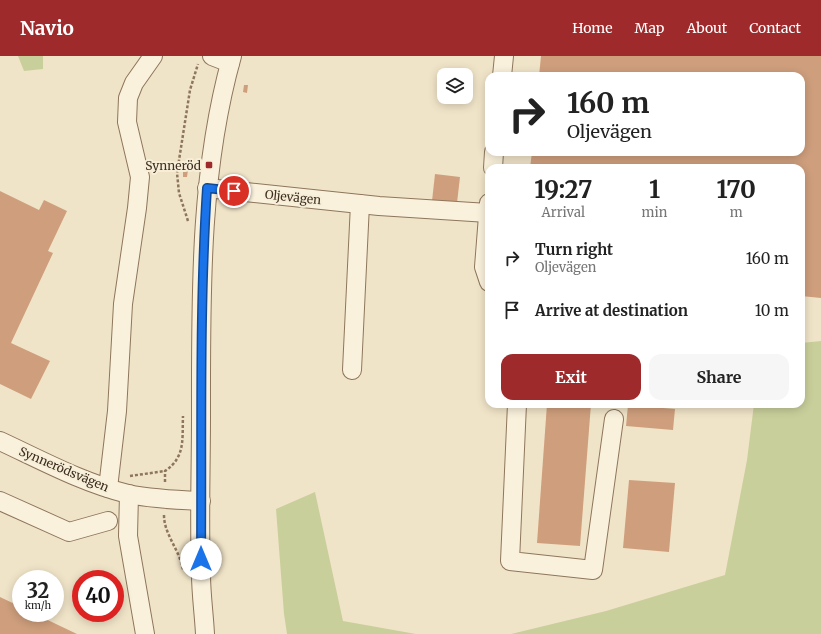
<!DOCTYPE html>
<meta charset="utf-8">
<style>
:root{--surface:#fff;--page:#f6f6f6;--text:#222;--muted:#767676;--accent:#9e2a2b}
body{margin:0;font-family:Merriweather,serif;background:var(--page);color:var(--text);height:100vh;display:flex;flex-direction:column;font-size:15px;white-space:nowrap}
*{box-sizing:border-box;margin:0}
p{font-size:13px;color:var(--muted)}
.icon{flex:none;width:22px;height:22px;fill:none;stroke:currentColor;stroke-width:2;stroke-linecap:round;stroke-linejoin:round}
.map{position:relative;flex:1;overflow:hidden}
.side{position:absolute;left:485px;top:108px;width:320px;height:244px;display:flex;flex-direction:column;background:var(--surface);border-radius:12px;box-shadow:0 2px 10px #0003}
.side>*{flex:none}
.top-card{position:absolute;left:485px;top:16px;width:320px;height:84px;border-radius:12px;box-shadow:0 2px 10px #0003;background:#fff;color:var(--text);overflow:hidden}
.fabs{position:absolute;left:437px;top:12px;display:grid;gap:8px}
.fabs a{display:grid;place-items:center;width:36px;height:36px;border-radius:8px;background:var(--surface);box-shadow:0 2px 10px #0003;font-size:20px}
.speed{position:absolute;left:12px;top:514px;display:flex;gap:8px;font-size:20px;font-weight:700;text-align:center}
.speed>*{display:grid;place-content:center;width:52px;height:52px;border-radius:50%;background:var(--surface);box-shadow:0 2px 10px #0003;line-height:1}
.speed small{font-size:10px;font-weight:400}
.speed .limit{border:6px solid #d22;background:#fff;color:#111}
.pin{position:absolute;display:grid;place-items:center;width:34px;height:34px;color:#fff;margin:-17px;border:2px solid #fff;border-radius:50%;box-shadow:0 1px 4px #0007}
.me{position:absolute;width:44px;margin:-22px;rotate:0deg;stroke-linejoin:round;filter:drop-shadow(0 0 3px #0008)}
.turn{display:flex;align-items:center;gap:14px;height:84px;padding:0 16px;font-size:18px}
.turn .icon{width:52px;height:52px;stroke-width:2.5}
.turn b{display:block;font-size:28px;line-height:34px}
.eta{display:flex;justify-content:space-evenly;align-items:center;height:68px;text-align:center}
.eta b{font-size:24px;font-weight:700;line-height:28px}
.cta{display:flex;gap:8px;margin-top:auto;padding:8px 16px}
.cta a{flex:1;height:46px;border-radius:12px;background:var(--accent);color:#fff;font-size:16px;font-weight:700;line-height:46px;text-align:center}
.cta a+a{background:var(--page);color:var(--text)}
ul{padding:0;list-style:none}
li{display:flex;align-items:center;gap:12px;height:52px;padding:0 16px}
li div{flex:1}
li b{display:block;font-size:15px}
li em{font-style:normal}
header{display:flex;align-items:center;gap:24px;box-sizing:border-box;height:56px;padding:0 20px;background:var(--accent);color:#fff}
header strong{font-size:19px}
nav{display:flex;gap:22px;margin-inline-start:auto;font-size:14px}
.map>svg:first-child{display:block}
.green{fill:#c9cf9b}
.building{fill:#cf9f7d}
.lines{fill:none;stroke-linecap:round;stroke-linejoin:round}
.minor-casing{stroke:#8d765c;stroke-width:20}
.path{stroke:#8d765c;stroke-width:2.5;stroke-dasharray:3 2;stroke-linecap:butt}
.minor{stroke:#faf1dc;stroke-width:18}
.route-casing{stroke:#114b97;stroke-width:10}
.route{stroke:#1a73e8;stroke-width:7}
.poi-dot{fill:#9e2a2b;stroke:#f7eed8;stroke-width:1.5}
.labels{text-anchor:middle;dominant-baseline:central;stroke-width:4;stroke-linejoin:round;paint-order:stroke}
.poi-label{font-size:12px;fill:#3d2e20;stroke:#f7eed8;text-anchor:end}
.street-label{font-size:12px;fill:#3d2e20;stroke:#f7eed8}
</style>
<header>
<strong>Navio</strong>
<nav><a>Home</a><a>Map</a><a>About</a><a>Contact</a></nav>
</header>
<div class="map">
<svg width="821" height="578" viewBox="0 0 821 578">
<rect width="100%" height="100%" fill="#f0e4c8"/>
<g class="green">
<path d="M18,0H43V13L24,15Z"/>
<path d="M821,285V578H511L606,555L725,519L747,404L754,348H801V287Z"/>
<path d="M315,436L343,565L416,578H287L284,558L276,453Z"/>
</g>
<g class="building">
<path d="M541,0H821V242L801,240V112H530L532,96H801V20H539Z"/>
<path d="M244,29H248L247,37L243,36Z"/>
<path d="M183,114H188L187,121H183Z"/>
<path d="M435,118L460,121L457,147L432,145Z"/>
<path d="M0,135L39,154L44,144L67,155L48,195L53,197L11,287L50,305L31,343L0,328Z"/>
<path d="M547,348H591L580,490L537,487Z"/>
<path d="M628,349L675,353L673,374L626,370Z"/>
<path d="M629,424L675,427L669,496L623,492Z"/>
<path d="M0,541L21,551V557H33L77,578H0Z"/>
</g>
<g class="lines">
<defs>
<g id="minor">
<path d="M212,0L230,7"/>
<path d="M502,20L504,0"/>
<path d="M493,112L494,96"/>
<path d="M207,132L379,150L488,157"/>
<path d="M489,147L484,211L489,226"/>
<path d="M352,314L360,148"/>
<path d="M517,348L510,505L593,514L614,363"/>
<path d="M0,385C41,404 83,427 128,438C152,443 177,444 201,445"/>
<path d="M108,432L117,355L123,248L137,152L140,121L127,66L128,42L134,27L153,0"/>
<path d="M129,438L128,480L145,578"/>
<path d="M0,445L69,476L108,465"/>
<path d="M205,578C204,558 201,538 201,518C199,465 201,413 201,360C201,240 199,117 232,0"/>
</g>
</defs>
<use href="#minor" class="minor-casing"/>
<g class="path">
<path d="M188,165L179,137L177,117L190,34L198,8"/>
<path d="M130,420L165,415"/>
<path d="M165,426V415C186,401 182,382 183,360"/>
<path d="M164,459C164,479 180,494 183,514"/>
</g>
<use href="#minor" class="minor"/>
</g>
<g class="lines">
<defs>
<path id="route" d="M201,503C202,379 199,256 207,132L234,135"/>
</defs>
<use href="#route" class="route-casing"/>
<use href="#route" class="route"/>
</g>
<rect class="poi-dot" x="205" y="105" width="8" height="8" rx="2"/>
<g class="labels">
<g class="poi-label">
<text x="201" y="109">Synneröd</text>
</g>
<g class="street-label">
<text transform="translate(293 141) rotate(6)">Oljevägen</text>
<text transform="translate(64 413) rotate(23)">Synnerödsvägen</text>
</g>
</g>
</svg>
<div class="fabs">
<a><svg class="icon" aria-label="layers" viewBox="0 0 24 24"><path d="M12 4l9 5-9 5-9-5zM3 14l9 5 9-5"/></svg></a>
</div>
<div class="speed"><div>32<small>km/h</small></div><div class="limit">40</div></div>
<div class="pin" style="left:234px;top:135px;background:#d93025"><svg class="icon" aria-label="arrive" viewBox="0 0 24 24"><path d="M6 21V4h12l-3 4 3 4H6"/></svg></div>
<svg class="me" style="left:201px;top:503px" viewBox="-20 -20 40 40"><circle r="19" fill="#fff"/><path d="M0-13L10 11 0 6-10 11z" fill="#1a73e8"/></svg>
<div class="top-card">
<div class="turn"><svg class="icon" aria-label="right" viewBox="0 0 24 24"><path d="M7 20v-9h11M14 6l5 5-5 5"/></svg><div><b>160 m</b>Oljevägen</div></div>
</div>
<section class="side">
<div class="eta">
<div><b>19:27</b><p>Arrival</p></div>
<div><b>1</b><p>min</p></div>
<div><b>170</b><p>m</p></div>
</div>
<ul>
<li><svg class="icon" aria-label="right" viewBox="0 0 24 24"><path d="M7 20v-9h11M14 6l5 5-5 5"/></svg><div><b>Turn right</b><p>Oljevägen</p></div><em>160 m</em></li>
<li><svg class="icon" aria-label="arrive" viewBox="0 0 24 24"><path d="M6 21V4h12l-3 4 3 4H6"/></svg><div><b>Arrive at destination</b></div><em>10 m</em></li>
</ul>
<div class="cta"><a>Exit</a><a>Share</a></div>
</section>
</div>
